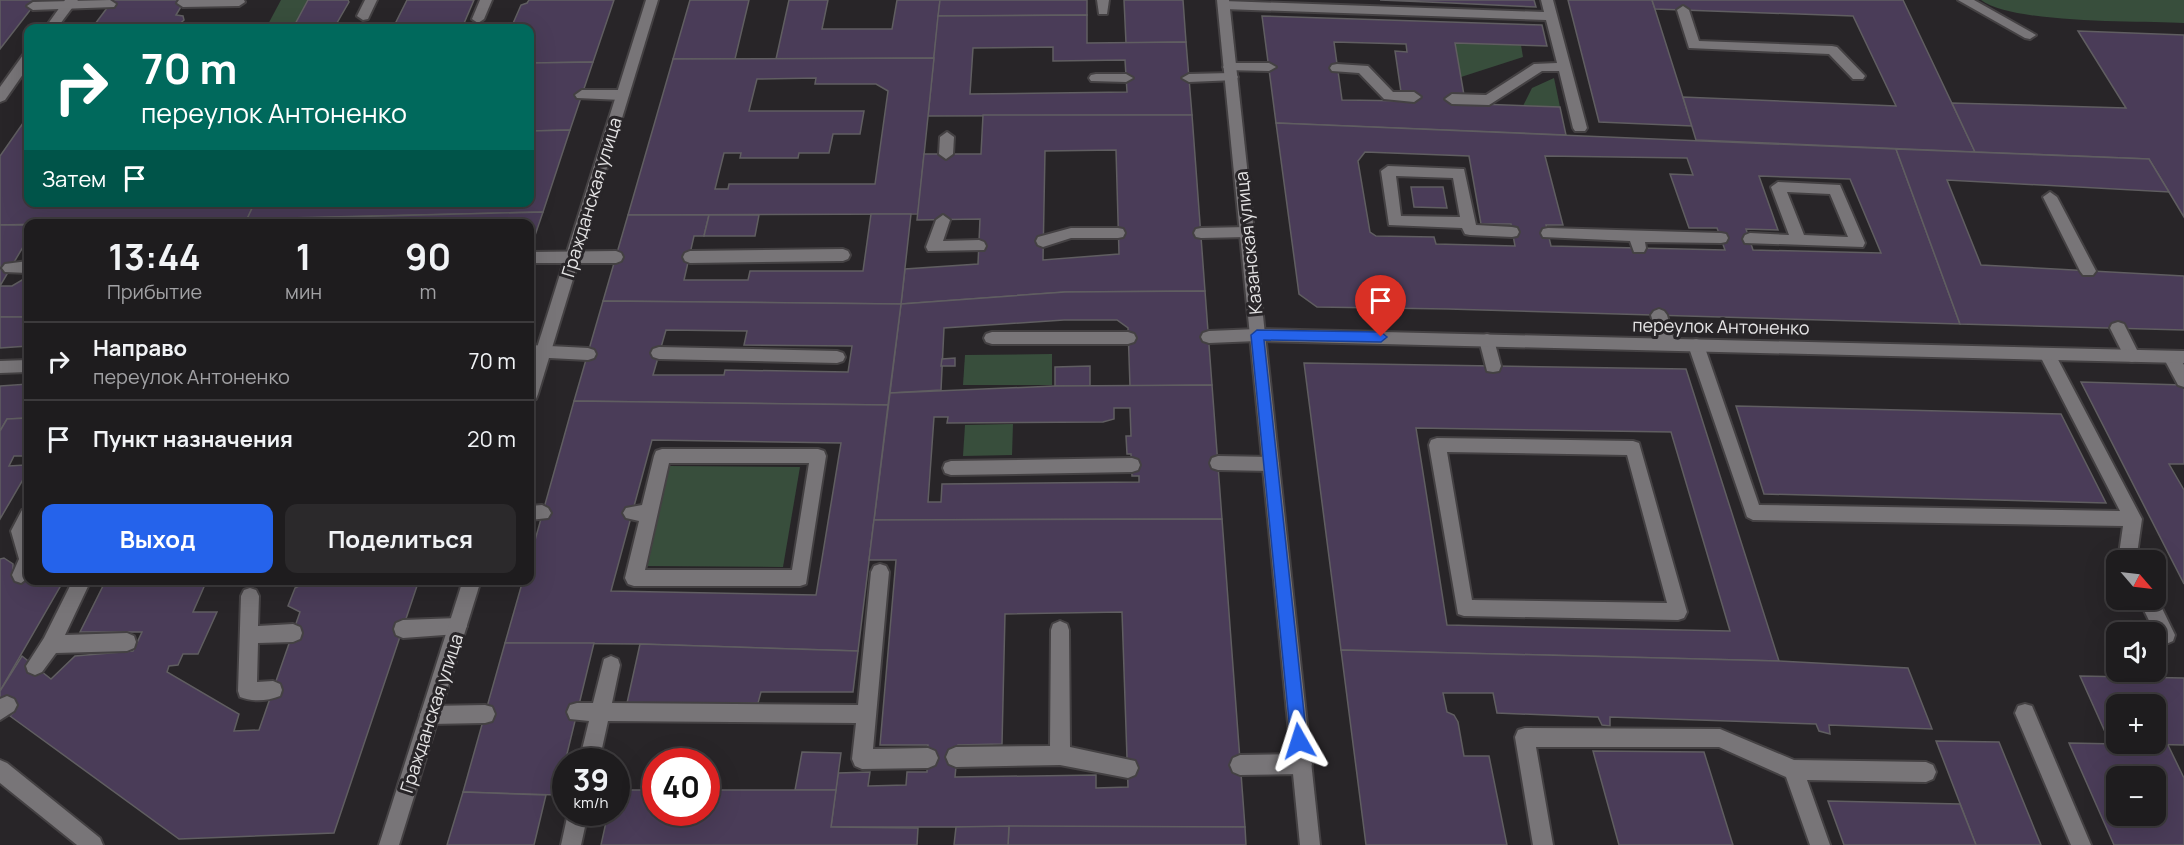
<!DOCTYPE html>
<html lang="ru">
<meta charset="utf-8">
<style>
:root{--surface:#1e1c1e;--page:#2b292b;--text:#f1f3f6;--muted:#a1a1a4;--line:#3c3a3c;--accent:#2563eb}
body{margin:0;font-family:Manrope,sans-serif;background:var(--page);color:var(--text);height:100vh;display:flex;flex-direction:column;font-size:22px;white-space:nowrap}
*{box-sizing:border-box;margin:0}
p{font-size:20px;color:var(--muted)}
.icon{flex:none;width:33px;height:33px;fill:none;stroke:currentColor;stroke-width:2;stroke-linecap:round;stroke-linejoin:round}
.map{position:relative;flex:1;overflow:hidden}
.panel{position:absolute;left:24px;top:219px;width:510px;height:366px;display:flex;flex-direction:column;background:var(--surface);border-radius:12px;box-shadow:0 6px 24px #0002,0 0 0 2px var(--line)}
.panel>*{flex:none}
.top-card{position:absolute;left:24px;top:24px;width:510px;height:183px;border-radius:12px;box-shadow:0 6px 24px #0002,0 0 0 2px var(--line);background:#00695c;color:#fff;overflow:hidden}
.needle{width:39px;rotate:118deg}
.buttons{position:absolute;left:2106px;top:550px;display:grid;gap:12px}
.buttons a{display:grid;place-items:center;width:60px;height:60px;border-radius:12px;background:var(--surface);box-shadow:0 6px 24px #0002,0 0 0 2px var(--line);font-size:30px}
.speed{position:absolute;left:552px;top:748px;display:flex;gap:12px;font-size:30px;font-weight:700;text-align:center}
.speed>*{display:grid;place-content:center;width:78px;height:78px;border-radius:50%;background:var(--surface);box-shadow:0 6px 24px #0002,0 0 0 2px var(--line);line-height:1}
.speed small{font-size:15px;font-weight:400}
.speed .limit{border:9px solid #d22;background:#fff;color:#111}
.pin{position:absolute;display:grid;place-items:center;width:51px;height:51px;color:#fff;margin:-62px -26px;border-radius:50% 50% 50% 0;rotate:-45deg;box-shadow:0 0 6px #0007}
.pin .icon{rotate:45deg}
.me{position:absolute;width:66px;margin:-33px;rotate:354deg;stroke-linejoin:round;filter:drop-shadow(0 0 4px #0008)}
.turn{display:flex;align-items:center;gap:21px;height:126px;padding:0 18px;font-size:27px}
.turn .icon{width:78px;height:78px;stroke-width:2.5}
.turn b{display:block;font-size:42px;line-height:51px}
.then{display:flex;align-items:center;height:57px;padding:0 18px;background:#0003;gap:12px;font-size:22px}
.eta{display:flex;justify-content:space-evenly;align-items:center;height:102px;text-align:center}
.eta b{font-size:36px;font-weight:700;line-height:42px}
.action{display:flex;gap:12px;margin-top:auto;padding:12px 18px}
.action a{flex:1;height:69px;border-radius:12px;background:var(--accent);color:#fff;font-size:24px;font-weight:700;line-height:69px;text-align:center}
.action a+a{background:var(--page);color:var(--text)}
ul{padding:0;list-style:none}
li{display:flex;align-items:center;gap:18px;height:78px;padding:0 18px;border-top:2px solid var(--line)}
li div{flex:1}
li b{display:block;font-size:22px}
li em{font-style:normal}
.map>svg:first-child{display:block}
.green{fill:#384e3c}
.building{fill:#4a3c58;stroke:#605e61;stroke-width:1.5;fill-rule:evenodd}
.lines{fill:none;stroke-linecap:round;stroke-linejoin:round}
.service-casing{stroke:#444143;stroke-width:4}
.minor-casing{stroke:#444143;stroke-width:4}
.tertiary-casing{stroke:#444143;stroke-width:4}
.service{fill:#787578;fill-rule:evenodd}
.minor{fill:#787578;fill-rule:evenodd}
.tertiary{fill:#787578;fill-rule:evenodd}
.route{fill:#2563eb;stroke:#184099;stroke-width:1.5}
.labels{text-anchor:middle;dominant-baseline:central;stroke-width:6;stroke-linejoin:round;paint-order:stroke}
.street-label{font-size:18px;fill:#e5e4e5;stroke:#282528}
</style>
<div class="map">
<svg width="2184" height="845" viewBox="0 0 2184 845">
<rect width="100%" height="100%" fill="#282528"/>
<g class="green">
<path d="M281,0H308L293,28H266Z"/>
<path d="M1981,0H2184V23C2140,21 2013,24 1981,0Z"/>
<path d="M1455,43L1521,45L1523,57L1461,77Z"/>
<path d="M1554,78L1560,107L1523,106L1532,88Z"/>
<path d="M1052,354V385H963L965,355Z"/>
<path d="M1013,424L1012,455L963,456L965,425Z"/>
<path d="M669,466L800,467L783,567L645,566Z"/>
</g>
<g class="building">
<path d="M0,0H38L0,49Z"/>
<path d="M113,0H185L176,15L183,16L184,20L175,28H92Z"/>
<path d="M308,0H348L349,2L334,28H293Z"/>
<path d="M407,0H474L462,28H393Z"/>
<path d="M529,0H614L593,62L530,63V28H511L521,5L527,3Z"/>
<path d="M690,0H749L735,59H673Z"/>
<path d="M789,0H828L822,29H892L897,0H940L934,58L776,59Z"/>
<path d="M940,0H1087V15L938,16Z"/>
<path d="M1124,0H1183L1186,42L1126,43Z"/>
<path d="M1380,0H1534L1536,7L1451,3Z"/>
<path d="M1568,0H1652L1692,126L1599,122Z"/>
<path d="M1652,0H1903L1975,152L1696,140L1683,97L1896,106L1853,16L1655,9Z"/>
<path d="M1087,15V43L1186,42L1192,115L928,116L938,16ZM1053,47V61L1125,60L1127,92L970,94L973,48Z"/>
<path d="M1262,16L1542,25L1547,46L1455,43L1464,95L1451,94L1453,103L1560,107L1566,135L1276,123ZM1334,42L1406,44L1407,52L1395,51L1401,92L1414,101L1342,100Z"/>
<path d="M2078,31L2184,35V217L2149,159L1975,152L1952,103L2126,108Z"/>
<path d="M934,58L918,214L628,215L673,59ZM816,78L815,84H876L888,91L875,184H729L728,189H715L724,153H741L740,158H798L799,153H829L833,134H860L864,111H749L757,79Z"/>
<path d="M593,62L570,130L530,131V63Z"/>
<path d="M983,115H1192L1205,291L1065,292L901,304L905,269L978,264L980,219L917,220L924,154H981ZM1116,150L1119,254L1043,260L1045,151Z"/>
<path d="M28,116V202H255L247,219L0,225V156Z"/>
<path d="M1276,123L1896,149L1960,324L1448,309L1317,307L1299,294ZM1365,152L1469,156L1481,224H1511L1515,246L1436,244L1434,237L1376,236L1370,232L1358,161ZM1545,156L1687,158L1693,175L1670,174L1689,228H1717L1725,250L1551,246L1546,225H1563ZM1759,176L1850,179L1881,253L1753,250L1746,229L1778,230Z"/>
<path d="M570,130L543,212L247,219L255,202H294L293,205H311L312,202H530V131Z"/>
<path d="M1896,149L2149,159L2169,192L1947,180L1981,265L2184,276V330L1960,324Z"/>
<path d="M1411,187H1443L1447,208L1414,207Z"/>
<path d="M543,212L530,250V224H301L303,218Z"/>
<path d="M871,214H911L901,304L603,301L628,215H709L704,236H694L684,280H748L750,271H863Z"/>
<path d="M709,215H759L755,236H704Z"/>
<path d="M285,218L283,224H245L247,219Z"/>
<path d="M247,219L245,224H75Z"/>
<path d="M0,225H28V247H23L0,286Z"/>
<path d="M22,280H28V317H0V286H12Z"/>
<path d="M1205,291L1212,385L1130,386L1128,328L1117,320H1064L944,328L941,390L890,393L901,304L1065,292Z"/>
<path d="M603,301L901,304L888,405L574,401ZM666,330L747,331L744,345L852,346L848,372L725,370L724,375H653Z"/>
<path d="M0,317H28V346L0,348Z"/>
<path d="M955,358V366H941L942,359Z"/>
<path d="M1304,363L1686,369L1779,661L1341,650ZM1416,428L1671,432L1730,631L1447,625Z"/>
<path d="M1090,366V386H1055V367Z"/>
<path d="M2081,382L2184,385V464H2169L2184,490V584Z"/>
<path d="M28,384V418L7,419L0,431V386Z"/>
<path d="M1212,385L1222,519L874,520L890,393L1055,386ZM1114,408H1130L1131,436H1126L1127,454H1131L1132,476H1139V482L942,484L941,502H928L934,417H948L947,423L1103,422L1114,419Z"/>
<path d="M574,401L888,405L858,651L640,644L505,643L523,580H530V558ZM652,440L841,443L816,595L611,591Z"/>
<path d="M1736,406L2061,414L2106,503L1764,494Z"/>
<path d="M28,418V456H14L9,466L25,465L28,471L0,519V431L7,419Z"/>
<path d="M1222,519L1245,827H831L838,773L870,772L868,786L906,785L907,772H927L928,745H880L896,560H869L874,520ZM1122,612L1128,787L1096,788V775L955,777L958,745L1002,744L1005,614Z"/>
<path d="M4,558L13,564V569L28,580H64L0,691V559Z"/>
<path d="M106,580H207L193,612H217L198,654H183L178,665L169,666L167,672L239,714L234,731L259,730L300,612L288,606L295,588L311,580H419L334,833L179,839L10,716L15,711L0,700V691L22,656L51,679L75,656L133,651L142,632H80Z"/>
<path d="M505,643H594L557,795L463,792Z"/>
<path d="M640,644L858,651L853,692H761L758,703H627Z"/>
<path d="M1341,650L1779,661L1908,668L1932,729L1829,725L1830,734L1819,731L1816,724L1610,717V726L1602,725L1598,717H1596L1497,713L1493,693H1443L1447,712L1454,715L1458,722L1464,756H1489L1507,845H1366Z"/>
<path d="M2080,676L2184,678V745L2137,744H2156V705H2116V743H2110Z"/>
<path d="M1936,741L1999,742L2041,845H1976Z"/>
<path d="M2069,743L2168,745L2184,778V845H2114ZM2116,777H2156V816H2116Z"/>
<path d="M1593,751L1704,752L1733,845H1619Z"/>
<path d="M802,752L841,753L836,790H795Z"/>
<path d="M616,790H656V813H706V790H836L831,827L918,828L917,845H601L608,813H616Z"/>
<path d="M463,792L546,795L534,845H447Z"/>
<path d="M1828,801L1960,804L1976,845H1844Z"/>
<path d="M1009,826L1245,827L1246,845H1008Z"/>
<path d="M1009,826L1008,845H954L956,827Z"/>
</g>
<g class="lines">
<defs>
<g id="service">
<path d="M110,0L116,4L114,7L33,10L27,6L33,2Z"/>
<path d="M179,0H244L245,2L239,6L183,7L177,3Z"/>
<path d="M365,0H377L368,19L363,20L357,16Z"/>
<path d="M480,0H492L484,19L478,23L472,19Z"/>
<path d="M1097,0H1109L1107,14H1099Z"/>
<path d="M1541,0H1553L1587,128L1585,131H1575L1573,128L1559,71H1542L1489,105L1452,104L1445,99L1452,94L1486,95L1534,64L1557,63L1546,20L1224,9L1218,5L1224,1L1544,12Z"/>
<path d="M1958,0H1974L2036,35L2030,39L2025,38Z"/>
<path d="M1683,6L1689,10L1699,41L1832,46L1837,47L1865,76L1863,79H1853L1829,54L1689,48L1677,10Z"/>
<path d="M1230,63H1269L1276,67L1269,71L1225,70L1223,67L1225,64Z"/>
<path d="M1337,64L1368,66L1393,92H1414L1421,97L1414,102L1384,99L1359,73L1332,71L1330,68L1332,65Z"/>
<path d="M1231,73L1236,74L1238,77L1236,80L1189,82L1182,78L1189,74Z"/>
<path d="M1096,74H1126L1133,78L1126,82L1091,81L1089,78L1091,75Z"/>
<path d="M582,90H622L629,95L622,100L577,98L575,95Z"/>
<path d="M947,132L954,137L953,154L946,159L939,154L940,137Z"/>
<path d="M1388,166L1464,169L1476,225L1512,227L1517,228L1519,232L1517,236L1512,237L1470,235L1465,234L1462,228L1389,225L1381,171ZM1396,176L1453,178L1460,217L1401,216Z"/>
<path d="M1778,182L1840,185L1865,243L1863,247L1745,243L1743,239L1745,235L1750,233L1789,235L1771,187ZM1787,192L1830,194L1848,237L1804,235Z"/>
<path d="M2050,192L2057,197L2096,271L2093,275H2083L2080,271L2043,197Z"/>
<path d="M943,215L950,220L943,241L979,240L984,242L986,246L984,250L928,251L926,247L936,220Z"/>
<path d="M1247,227L1252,228L1254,232L1252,236L1247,237L1201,238L1196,237L1194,233L1196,229L1201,228Z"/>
<path d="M1071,228H1118L1123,229L1125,233L1123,237L1118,238H1071L1043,247L1038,245L1036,241L1038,237Z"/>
<path d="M1548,228L1721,233L1726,234L1728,238L1726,242L1721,243L1645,242L1646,248L1644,252H1634L1630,241L1543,237L1541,233L1543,229Z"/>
<path d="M843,249L848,251L850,255L848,259L843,261L690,263L685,261L683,257L685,253L690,251Z"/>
<path d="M616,251L621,253L623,257L621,261L616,263H530V252Z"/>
<path d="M28,261V273L5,272L2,268L5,264Z"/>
<path d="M1659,309L1664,311L1667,315L1675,344L1673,348L1667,350L1661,348L1659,344L1651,315L1654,311Z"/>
<path d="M2118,322L2124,324L2140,356L2138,360L2132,362L2126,360L2110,328L2112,324Z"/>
<path d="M1257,329L1263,331L1265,335L1263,339L1257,341L1209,343L1203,341L1201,337L1203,333L1209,331Z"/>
<path d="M992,332H1128L1134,334L1136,338L1134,342L1128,344H992L986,342L984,338L986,334Z"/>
<path d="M1487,334L1493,336L1501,366L1499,371L1493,372L1487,371L1479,340L1481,336Z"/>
<path d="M1696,339L1702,341L1704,345L1759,505L2120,511L2039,354L2041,350L2047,348L2053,350L2142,519L2136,561H2118L2123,526L1753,520L1747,517L1688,345L1690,341Z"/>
<path d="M530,345L588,348L594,350L596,354L594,358L588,360L530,357Z"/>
<path d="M659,347L837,351L843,353L845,357L843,361L837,363L659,359L653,357L651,353L653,349Z"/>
<path d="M2171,351L2177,353L2184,365V387L2178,385L2163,357L2165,353Z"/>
<path d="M28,360V372L0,373V361Z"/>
<path d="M1437,438L1633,441L1639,443L1687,612L1684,618L1678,620L1464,616L1458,614L1429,445L1431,440ZM1447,452L1627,455L1667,603L1472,600Z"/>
<path d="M662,449H818L824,451L826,456L806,584L800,586H634L628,584L625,578L639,521L626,518L623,513L626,508L642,505L654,456L656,451ZM669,463H809L792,570H645Z"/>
<path d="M1218,456L1271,457L1277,459L1279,464L1277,469L1271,471L1218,470L1212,468L1210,463L1212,458Z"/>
<path d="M1132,458L1138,460L1140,465L1138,470L1132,472L951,475L945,473L943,468L945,463L951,461Z"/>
<path d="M542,505L548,508L551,513L548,518L530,520V506Z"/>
<path d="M28,507V578L21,583L15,581L12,575L19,559L11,531L22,510Z"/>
<path d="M880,564L886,566L889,572L873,749L928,748L935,751L938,758L935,765L928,768L862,769L855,766L852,759L856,723L608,721L599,762H579L589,721L570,719L567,712L570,705L577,703H593L604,659L611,656L618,659L620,665L612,703L858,705L871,572L874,566Z"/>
<path d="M73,580H91L65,635L127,633L134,636L136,642L134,648L127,651L56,653L42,672L35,675L28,672L26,666L44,638Z"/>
<path d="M250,588L256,590L259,596L258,626L293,624L300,627L302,633L300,639L293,642L258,643L257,682L273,681L280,684L282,690L280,696C268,701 252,702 240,697L238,691L241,596L244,590Z"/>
<path d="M2156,596L2175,635L2173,641L2166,644L2159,641L2139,600H2156Z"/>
<path d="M458,618L464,620L467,626L464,632L458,634L403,638L396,635L394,629L396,623L403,620Z"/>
<path d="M1060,621L1067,624L1069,630L1070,747L1135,761L1138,768L1135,775L1128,778L1060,765L956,767L949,764L946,757L949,750L956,747L1050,746L1051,630L1053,624Z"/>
<path d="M7,696L14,699L17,705L14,711L0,720V699Z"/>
<path d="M2025,704L2032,706L2091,845H2071L2015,713L2018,706Z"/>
<path d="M485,705L492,707L495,714L492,721L485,723L430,724L423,722L420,715L423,708L430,706Z"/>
<path d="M1525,728L1720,729L1794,760L1926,762L1933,765L1936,772L1933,779L1926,782L1807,780L1830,845H1810L1786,777L1719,747H1536L1553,845H1533L1515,737L1518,730Z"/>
<path d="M1302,754L1309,757L1312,764L1309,771L1302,774L1240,775L1233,772L1230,765L1233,758L1240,755Z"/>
<path d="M568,813H588L581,845H561Z"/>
</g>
<g id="minor">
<path d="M65,0H78L57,28H45Z"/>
<path d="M646,0H658L538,394L536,399L530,401V370Z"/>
<path d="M28,54V67L5,100L0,102V87L23,55Z"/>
<path d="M1257,329L2184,351V363L1257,341L1251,339L1249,335L1251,331Z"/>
<path d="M463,580H481L399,845H379Z"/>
<path d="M0,760L7,763L100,838L103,845H77L0,783Z"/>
</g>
<path id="tertiary" d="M1217,0H1229L1320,845H1300Z"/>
</defs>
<use href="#service" class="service-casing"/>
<use href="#minor" class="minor-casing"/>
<use href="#tertiary" class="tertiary-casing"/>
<use href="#service" class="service"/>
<use href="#minor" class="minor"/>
<use href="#tertiary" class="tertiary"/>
</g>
<path class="route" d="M1257,330L1381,332L1387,337L1381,342L1264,340L1307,741L1305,746L1299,749L1293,746L1291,741L1251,335Z"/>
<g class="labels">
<g class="street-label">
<text transform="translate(591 197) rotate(-73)">Гражданская улица</text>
<text transform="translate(1248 243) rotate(-96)">Казанская улица</text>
<text transform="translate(1721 326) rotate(1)">переулок Антоненко</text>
<text transform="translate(431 713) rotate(-72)">Гражданская улица</text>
</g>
</g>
</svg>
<div class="buttons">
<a><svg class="needle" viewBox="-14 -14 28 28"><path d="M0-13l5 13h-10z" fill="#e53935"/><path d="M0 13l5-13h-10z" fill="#a1a1a4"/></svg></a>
<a><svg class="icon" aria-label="sound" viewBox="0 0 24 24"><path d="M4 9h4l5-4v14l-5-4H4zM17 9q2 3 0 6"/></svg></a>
<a>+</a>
<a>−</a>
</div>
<div class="speed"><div>39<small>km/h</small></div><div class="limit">40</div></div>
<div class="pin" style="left:1381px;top:337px;background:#d93025"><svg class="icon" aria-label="arrive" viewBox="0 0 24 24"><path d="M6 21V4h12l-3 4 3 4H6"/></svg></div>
<svg class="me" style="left:1299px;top:741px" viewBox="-20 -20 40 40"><path d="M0-17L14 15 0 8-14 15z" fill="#2563eb" stroke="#fff" stroke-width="4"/></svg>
<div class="top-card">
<div class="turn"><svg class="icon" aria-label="right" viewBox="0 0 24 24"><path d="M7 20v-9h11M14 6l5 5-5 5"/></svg><div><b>70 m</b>переулок Антоненко</div></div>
<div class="then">Затем<svg class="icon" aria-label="arrive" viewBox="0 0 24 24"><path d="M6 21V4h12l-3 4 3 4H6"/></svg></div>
</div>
<section class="panel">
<div class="eta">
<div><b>13:44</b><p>Прибытие</p></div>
<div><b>1</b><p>мин</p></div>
<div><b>90</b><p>m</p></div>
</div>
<ul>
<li><svg class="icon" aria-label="right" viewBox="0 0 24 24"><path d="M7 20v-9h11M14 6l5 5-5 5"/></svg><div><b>Направо</b><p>переулок Антоненко</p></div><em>70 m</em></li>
<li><svg class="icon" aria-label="arrive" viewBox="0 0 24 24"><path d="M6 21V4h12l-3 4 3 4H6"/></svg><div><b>Пункт назначения</b></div><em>20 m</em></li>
</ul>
<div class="action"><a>Выход</a><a>Поделиться</a></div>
</section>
</div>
